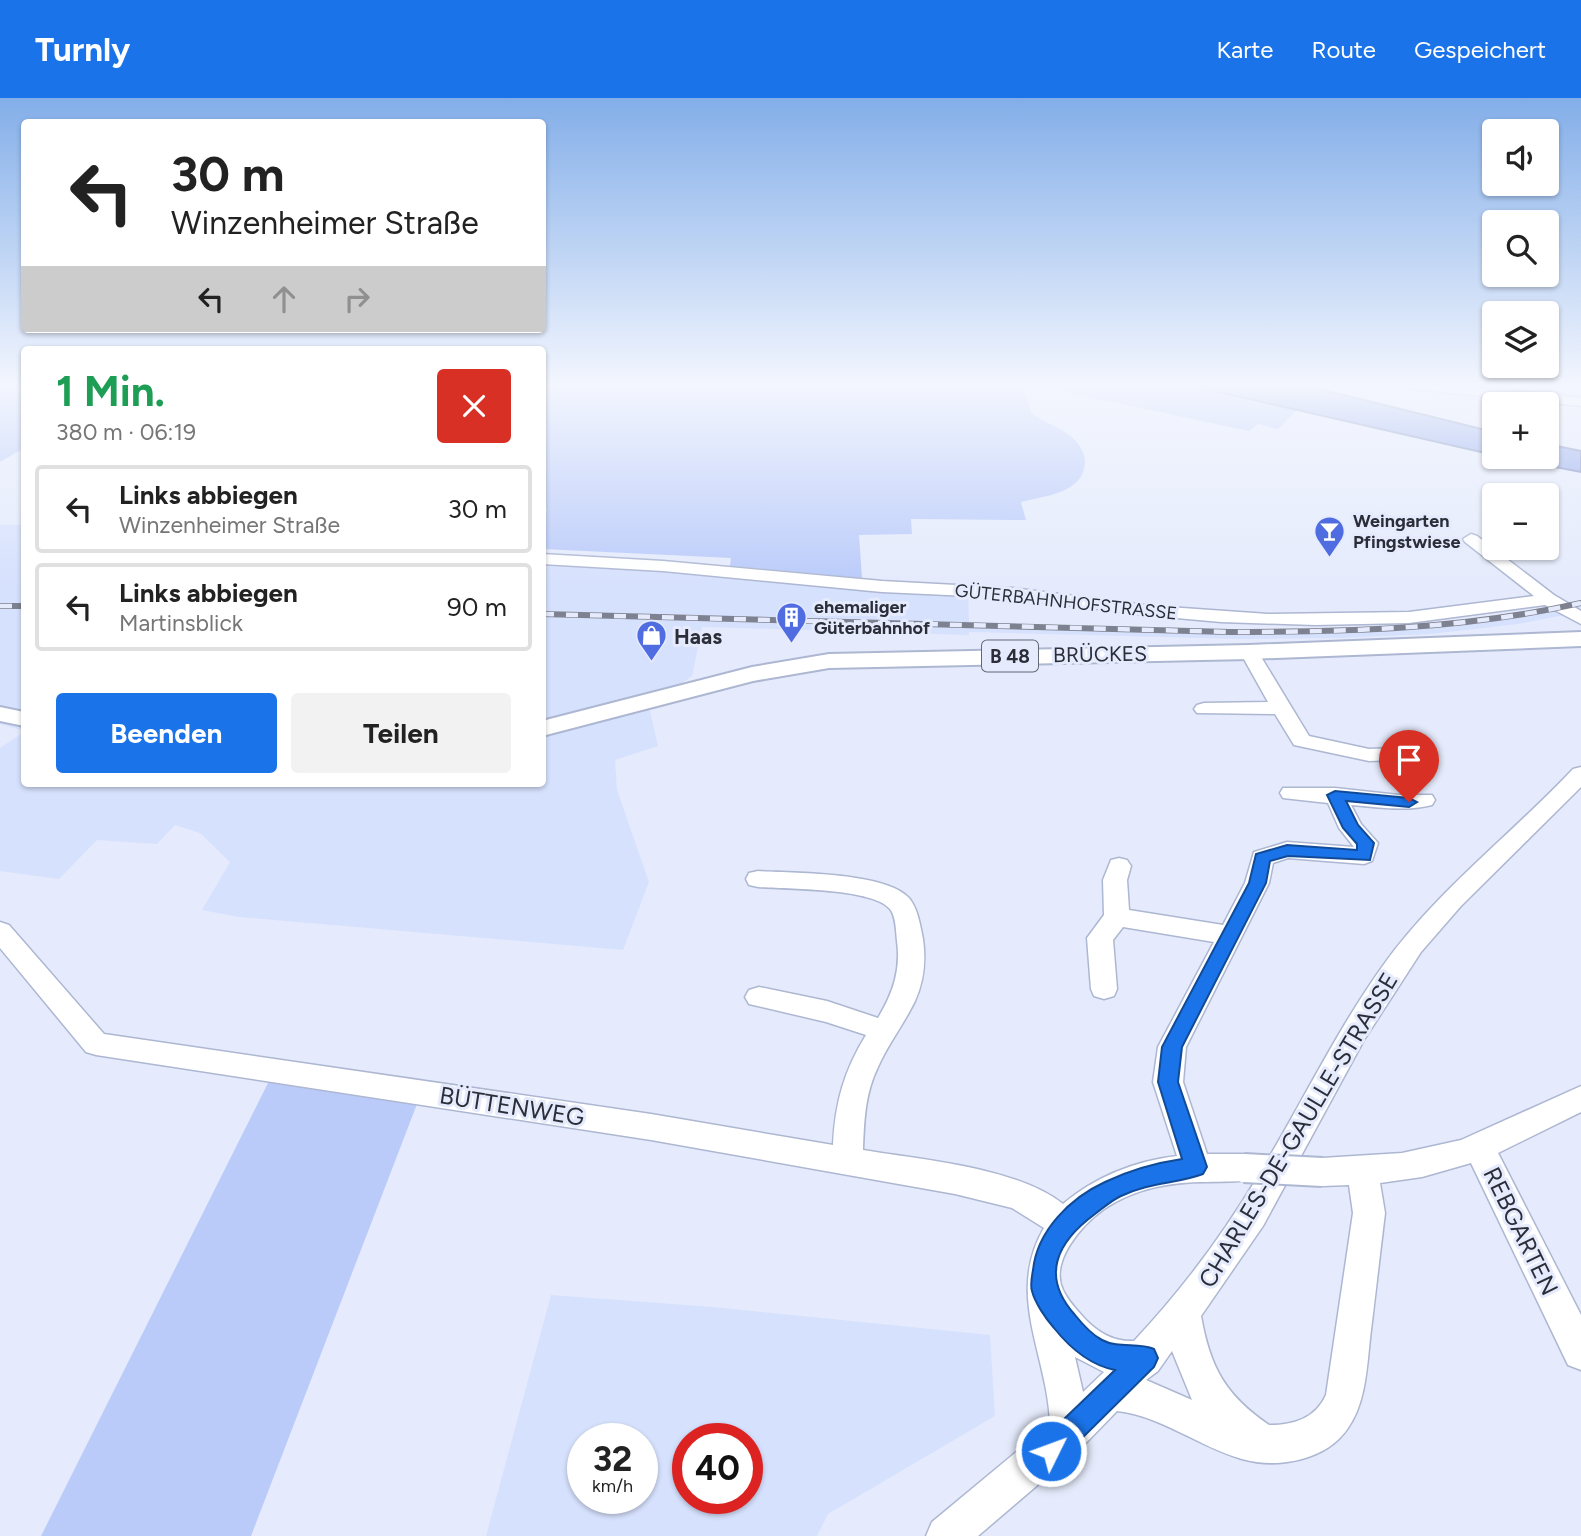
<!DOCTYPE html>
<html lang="de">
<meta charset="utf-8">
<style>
:root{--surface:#fff;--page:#f2f2f2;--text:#222;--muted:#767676;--line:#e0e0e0;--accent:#1a73e8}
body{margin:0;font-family:Figtree,sans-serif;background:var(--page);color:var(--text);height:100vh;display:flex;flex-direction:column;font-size:26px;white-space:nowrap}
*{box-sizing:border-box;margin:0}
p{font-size:23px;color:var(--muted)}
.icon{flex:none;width:38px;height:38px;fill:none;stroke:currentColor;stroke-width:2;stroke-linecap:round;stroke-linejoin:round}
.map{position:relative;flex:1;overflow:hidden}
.drawer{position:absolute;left:21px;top:248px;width:525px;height:441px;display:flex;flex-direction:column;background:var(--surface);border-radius:7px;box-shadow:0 2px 5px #0004}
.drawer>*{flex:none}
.banner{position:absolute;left:21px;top:21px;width:525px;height:214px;border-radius:7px;box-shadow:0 2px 5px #0004;background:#fff;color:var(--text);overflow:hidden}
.controls{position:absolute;left:1482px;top:21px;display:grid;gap:14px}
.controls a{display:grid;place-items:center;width:77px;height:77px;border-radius:7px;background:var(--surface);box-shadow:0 2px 5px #0004;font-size:35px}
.speed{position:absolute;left:567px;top:1325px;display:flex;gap:14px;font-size:35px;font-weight:700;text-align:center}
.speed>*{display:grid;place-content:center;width:91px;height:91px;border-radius:50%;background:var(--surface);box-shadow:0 2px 5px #0004;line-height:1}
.speed small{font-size:18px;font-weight:400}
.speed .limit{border:10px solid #d22;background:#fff;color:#111}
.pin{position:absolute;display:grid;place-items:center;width:60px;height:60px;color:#fff;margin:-72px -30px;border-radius:50% 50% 50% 0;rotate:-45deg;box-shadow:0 0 7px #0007}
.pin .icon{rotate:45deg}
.me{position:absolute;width:77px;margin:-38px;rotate:48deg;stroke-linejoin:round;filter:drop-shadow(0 0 5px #0008)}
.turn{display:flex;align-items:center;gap:24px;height:147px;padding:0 35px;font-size:32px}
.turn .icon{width:91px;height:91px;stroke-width:2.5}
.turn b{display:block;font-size:49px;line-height:60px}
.lanes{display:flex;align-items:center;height:66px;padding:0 35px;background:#0003;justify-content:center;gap:35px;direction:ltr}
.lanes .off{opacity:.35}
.round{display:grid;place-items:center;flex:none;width:74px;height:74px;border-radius:7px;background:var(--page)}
.overview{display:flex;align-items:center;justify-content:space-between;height:119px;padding:0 35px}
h1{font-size:42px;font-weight:700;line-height:52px;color:#1e9e55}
.button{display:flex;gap:14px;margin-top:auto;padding:14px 35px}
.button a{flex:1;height:80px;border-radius:7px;background:var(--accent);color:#fff;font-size:28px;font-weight:700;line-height:80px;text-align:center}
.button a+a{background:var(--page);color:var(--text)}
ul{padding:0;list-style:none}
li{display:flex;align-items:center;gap:21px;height:88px;margin:0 14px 10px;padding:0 21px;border:4px solid var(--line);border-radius:7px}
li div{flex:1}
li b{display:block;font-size:26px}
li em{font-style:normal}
header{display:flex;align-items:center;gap:42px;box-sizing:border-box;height:98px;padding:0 35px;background:var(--accent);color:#fff}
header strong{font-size:33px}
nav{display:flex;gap:38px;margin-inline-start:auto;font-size:24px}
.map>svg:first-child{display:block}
.built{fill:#d6e1fd;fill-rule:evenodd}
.green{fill:#bacbfa}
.water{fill:#8ca4eb;stroke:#6f81b6;stroke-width:2}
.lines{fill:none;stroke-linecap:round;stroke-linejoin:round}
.minor-casing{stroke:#adb7d2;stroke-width:3}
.major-casing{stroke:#adb7d2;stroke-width:4}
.minor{fill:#fff;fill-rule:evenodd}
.major{fill:#fff;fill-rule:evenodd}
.rail-casing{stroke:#7e8290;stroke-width:6}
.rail{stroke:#e5ebfc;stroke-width:4.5;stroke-dasharray:12;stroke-linecap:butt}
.minor-bridge-casing{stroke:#adb7d2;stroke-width:32;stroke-linecap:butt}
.minor-bridge{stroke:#fff;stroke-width:28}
.route{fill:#1a73e8;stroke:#114b97;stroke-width:2}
.labels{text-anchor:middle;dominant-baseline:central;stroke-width:6;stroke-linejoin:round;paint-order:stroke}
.far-poi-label{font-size:18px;font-weight:bold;fill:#2b2e39;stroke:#e5ebfc;text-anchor:start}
.far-street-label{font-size:18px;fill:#2b2e39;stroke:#e5ebfc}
.shield{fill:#e5ebfc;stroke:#636774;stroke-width:2}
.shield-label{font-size:19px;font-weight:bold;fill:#2b2e39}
.poi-label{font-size:21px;font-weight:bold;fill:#2b2e39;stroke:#e5ebfc;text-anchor:start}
.street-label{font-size:21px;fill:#2b2e39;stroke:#e5ebfc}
.near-street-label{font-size:24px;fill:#2b2e39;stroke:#e5ebfc}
</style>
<header>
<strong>Turnly</strong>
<nav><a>Karte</a><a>Route</a><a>Gespeichert</a></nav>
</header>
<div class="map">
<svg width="1581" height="1438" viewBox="0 0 1581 1438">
<rect width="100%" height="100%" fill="#e5ebfc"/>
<g class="built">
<path d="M1431,286H1581V301Z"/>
<path d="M0,427H24V633L0,626Z"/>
<path d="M543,456L968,490L969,526L1227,533L1332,531L1416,527L1503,517L1581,503V514L1518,526L1431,536L1341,540L1241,541L969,534V537L702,529L692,578L649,609L658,648L615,662L617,692L649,784L623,852L239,819L202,812L230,764L200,735L175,727L157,746L97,742L59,781L0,773V650L24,634V686H542Z"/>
<path d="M551,1197L713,1209L990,1237L995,1318L828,1416L817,1438H486ZM583,1340H642V1400H583ZM688,1340H747V1400H688Z"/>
</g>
<g class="green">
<path d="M0,286H24V350L0,364Z"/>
<path d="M543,286H1001L1024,290L1031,315C1042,323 1054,327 1065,334C1075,340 1085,352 1085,364C1084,395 1045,398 1021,404L1026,422L911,421L912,436L859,437L862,480L730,468L731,460L543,451V421L547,411H542Z"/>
<path d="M1027,286H1184L1297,312L1278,331L1258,326L1249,333Z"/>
<path d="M270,981L417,1006L251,1438H41Z"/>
</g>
<g class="water">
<path d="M1184,286H1299L1494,334V357Z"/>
<path d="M1547,346L1581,353V374L1504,359H1547Z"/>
</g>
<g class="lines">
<defs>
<g id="minor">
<path d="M1399,286H1442L1581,300V308L1405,290Z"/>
<path d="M1471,436L1477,438L1554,497L1581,513V526L1545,507L1409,525L1315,527L1221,524L1154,518L1012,500L882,494L663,473L542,466V456L663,463L882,483L1012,490L1154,508L1268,516L1409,514L1534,498L1465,444L1463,441Z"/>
<path d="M1249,548L1258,554L1309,638L1369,651L1424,649L1431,651L1435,655L1431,659L1424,661L1369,663L1294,647L1275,616L1197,615L1194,611L1197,607L1204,605L1268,604L1240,554Z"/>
<path d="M1581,669V689L1461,808L1421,854L1364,942L1263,1128L1201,1218C1210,1269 1225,1297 1269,1327C1293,1327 1315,1321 1326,1297L1353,1115L1349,1087L1322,1088L1311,1084L1306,1074L1311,1064L1322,1060L1402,1055L1461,1042L1581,988V1014L1498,1055L1581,1217V1272L1568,1267L1471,1065L1422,1079L1380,1085L1385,1115C1380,1154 1376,1193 1371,1232C1367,1264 1367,1303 1348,1330C1326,1363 1277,1371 1242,1361C1199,1349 1162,1318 1117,1313L1082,1349L978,1438H926L932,1424L1050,1326C1048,1257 1005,1197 1044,1130L1012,1110L955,1096L651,1042L96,957L86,954L0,850V824L9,827L104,936L651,1016L833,1047C835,1005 844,973 866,937L826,924L749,906L745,899L749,892L759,889L827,903L878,920C893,895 901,872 897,843C896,834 896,818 890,811C873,790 785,791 758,789L749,787L746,781L749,775L758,773C792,775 886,774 909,800C918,811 920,827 923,841C926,863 924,883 915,903C904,926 888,946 878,969C865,995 864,1024 863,1052C922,1062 1016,1069 1063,1106C1095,1079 1135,1063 1177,1058L1153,984L1158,949L1214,844L1123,829L1113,842L1117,891L1114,898L1104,901L1094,898L1091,891L1087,840L1104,817L1103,782L1111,762L1119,760L1127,762L1131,768L1127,782L1129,812L1223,827L1245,785L1254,754L1287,744L1354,749L1339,730L1328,705L1283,700L1280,695L1283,690H1335L1399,697H1432L1435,702L1432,707C1405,714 1378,709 1351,707L1361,726L1378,745L1372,763L1364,766L1288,760L1273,765L1269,785L1186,949L1183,984L1207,1056H1244L1255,1060L1260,1070L1255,1080C1240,1085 1224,1083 1207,1084C1170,1084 1136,1090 1104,1111C1083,1126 1049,1163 1063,1192C1068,1203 1078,1213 1086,1222C1099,1235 1114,1244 1134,1243C1181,1193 1223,1137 1258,1078C1300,1009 1335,935 1382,869C1436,793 1510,738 1573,671ZM1172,1253L1192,1302L1146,1282L1158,1273ZM1075,1259L1104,1274L1083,1294Z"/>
</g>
<g id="major">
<path d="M1581,534V548L1249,561L829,570L753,583L542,638V623L752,569L829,556L1249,547Z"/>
<path d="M0,609L24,614V628L0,623Z"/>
</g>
</defs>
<use href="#minor" class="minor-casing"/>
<use href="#major" class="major-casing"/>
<use href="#minor" class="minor"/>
<use href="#major" class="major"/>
<defs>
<g id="rail">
<path d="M0,508H24"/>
<path d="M542,516L1230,534C1349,534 1465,531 1581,505"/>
</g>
</defs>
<use href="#rail" class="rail-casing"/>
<use href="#rail" class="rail"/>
<defs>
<path id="minor-bridge" d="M1244,1070L1322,1074"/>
</defs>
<use href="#minor-bridge" class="minor-bridge-casing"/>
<use href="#minor-bridge" class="minor-bridge"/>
</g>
<linearGradient id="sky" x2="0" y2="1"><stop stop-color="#83aee9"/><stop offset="0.59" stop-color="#f3f6fe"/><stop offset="1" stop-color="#f3f6fe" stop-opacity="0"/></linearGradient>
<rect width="1581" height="487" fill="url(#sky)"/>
<path class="route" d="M1335,693L1409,700L1417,704L1409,709L1346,703L1358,727L1374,745L1370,762L1288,758L1270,763L1266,785L1182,949L1178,984L1207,1069L1203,1076C1176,1086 1151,1084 1121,1098C1112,1102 1103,1110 1095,1116C1057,1144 1040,1178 1075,1217C1083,1227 1091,1236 1102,1242C1119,1251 1138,1244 1154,1251L1158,1260L1154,1269L1060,1362L1051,1366L1041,1362L1037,1353L1041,1343L1115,1272C1089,1267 1070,1250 1054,1230C1046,1221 1035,1205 1032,1193C1030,1187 1032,1178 1033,1172C1037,1133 1070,1100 1105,1084C1130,1072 1155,1065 1182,1061L1158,984L1162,949L1249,785L1256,756L1287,747L1357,752V746L1343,730L1327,697Z"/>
<defs>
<symbol id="bar-pin" viewBox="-11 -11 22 30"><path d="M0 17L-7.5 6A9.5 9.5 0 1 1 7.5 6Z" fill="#4f6ce0" stroke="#e5ebfc"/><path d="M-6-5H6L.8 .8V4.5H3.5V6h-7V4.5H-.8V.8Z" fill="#fff"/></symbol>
<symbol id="building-pin" viewBox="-11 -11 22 30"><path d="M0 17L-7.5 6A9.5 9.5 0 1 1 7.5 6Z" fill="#4f6ce0" stroke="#e5ebfc"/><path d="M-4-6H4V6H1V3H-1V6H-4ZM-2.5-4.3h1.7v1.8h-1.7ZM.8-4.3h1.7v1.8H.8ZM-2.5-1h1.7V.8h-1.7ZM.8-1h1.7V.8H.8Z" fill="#fff"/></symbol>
<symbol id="shop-pin" viewBox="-11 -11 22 30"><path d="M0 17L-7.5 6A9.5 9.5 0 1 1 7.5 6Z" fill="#4f6ce0" stroke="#e5ebfc"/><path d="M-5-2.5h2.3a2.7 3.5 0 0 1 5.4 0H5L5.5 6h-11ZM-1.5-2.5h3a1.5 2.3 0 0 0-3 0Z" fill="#fff"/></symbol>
</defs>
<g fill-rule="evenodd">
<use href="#bar-pin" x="1312" y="416" width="35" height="47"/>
<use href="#building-pin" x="774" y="502" width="35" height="47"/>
<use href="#shop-pin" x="634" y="520" width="35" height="47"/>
</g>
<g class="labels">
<g class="far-poi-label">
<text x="1353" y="423">Weingarten<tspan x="1353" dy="21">Pfingstwiese</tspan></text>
<text x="814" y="509">ehemaliger<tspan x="814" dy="21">Güterbahnhof</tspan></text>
</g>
<g class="far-street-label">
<text transform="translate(1066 504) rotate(6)">GÜTERBAHNHOFSTRASSE</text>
</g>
<rect class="shield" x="982" y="542.5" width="56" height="31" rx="5"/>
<g class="shield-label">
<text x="1010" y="558">B 48</text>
</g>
<g class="poi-label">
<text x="674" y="538">Haas</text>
</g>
<g class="street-label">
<text transform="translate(1100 556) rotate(-1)">BRÜCKES</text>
</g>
<g class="near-street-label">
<text transform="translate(512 1008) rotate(9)">BÜTTENWEG</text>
<text transform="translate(1298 1032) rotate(-59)">CHARLES-DE-GAULLE-STRASSE</text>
<text transform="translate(1521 1133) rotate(64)">REBGARTEN</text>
</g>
</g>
</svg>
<div class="controls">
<a><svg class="icon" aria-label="sound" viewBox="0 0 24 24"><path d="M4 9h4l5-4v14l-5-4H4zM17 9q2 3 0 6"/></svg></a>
<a><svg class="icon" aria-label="search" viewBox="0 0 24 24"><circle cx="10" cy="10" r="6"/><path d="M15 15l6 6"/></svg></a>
<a><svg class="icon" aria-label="layers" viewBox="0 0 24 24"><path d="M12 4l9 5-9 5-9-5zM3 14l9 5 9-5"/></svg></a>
<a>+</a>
<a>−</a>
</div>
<div class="speed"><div>32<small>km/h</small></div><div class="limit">40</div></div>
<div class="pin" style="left:1409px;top:704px;background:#d93025"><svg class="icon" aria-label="arrive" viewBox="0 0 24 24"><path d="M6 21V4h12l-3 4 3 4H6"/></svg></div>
<svg class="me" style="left:1051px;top:1353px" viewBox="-20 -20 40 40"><circle r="17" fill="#1a73e8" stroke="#fff" stroke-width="3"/><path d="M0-11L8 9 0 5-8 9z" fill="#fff"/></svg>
<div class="banner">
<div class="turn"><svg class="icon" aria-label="left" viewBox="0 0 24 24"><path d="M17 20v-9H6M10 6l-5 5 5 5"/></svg><div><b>30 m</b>Winzenheimer Straße</div></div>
<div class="lanes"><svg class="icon" aria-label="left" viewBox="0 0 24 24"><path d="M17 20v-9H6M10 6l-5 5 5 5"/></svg><svg class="icon off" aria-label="ahead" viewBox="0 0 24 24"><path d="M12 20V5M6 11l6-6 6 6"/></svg><svg class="icon off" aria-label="right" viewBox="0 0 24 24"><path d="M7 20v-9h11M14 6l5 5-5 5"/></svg></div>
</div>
<section class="drawer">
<div class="overview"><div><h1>1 Min.</h1><p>380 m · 06:19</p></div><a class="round" style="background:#d93025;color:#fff"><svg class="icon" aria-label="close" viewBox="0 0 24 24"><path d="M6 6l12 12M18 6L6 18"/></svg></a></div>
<ul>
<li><svg class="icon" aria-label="left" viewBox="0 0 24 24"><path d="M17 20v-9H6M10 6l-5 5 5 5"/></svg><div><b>Links abbiegen</b><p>Winzenheimer Straße</p></div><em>30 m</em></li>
<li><svg class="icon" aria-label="left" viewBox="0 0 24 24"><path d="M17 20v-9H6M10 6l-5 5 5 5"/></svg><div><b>Links abbiegen</b><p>Martinsblick</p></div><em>90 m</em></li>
</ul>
<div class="button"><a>Beenden</a><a>Teilen</a></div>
</section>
</div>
